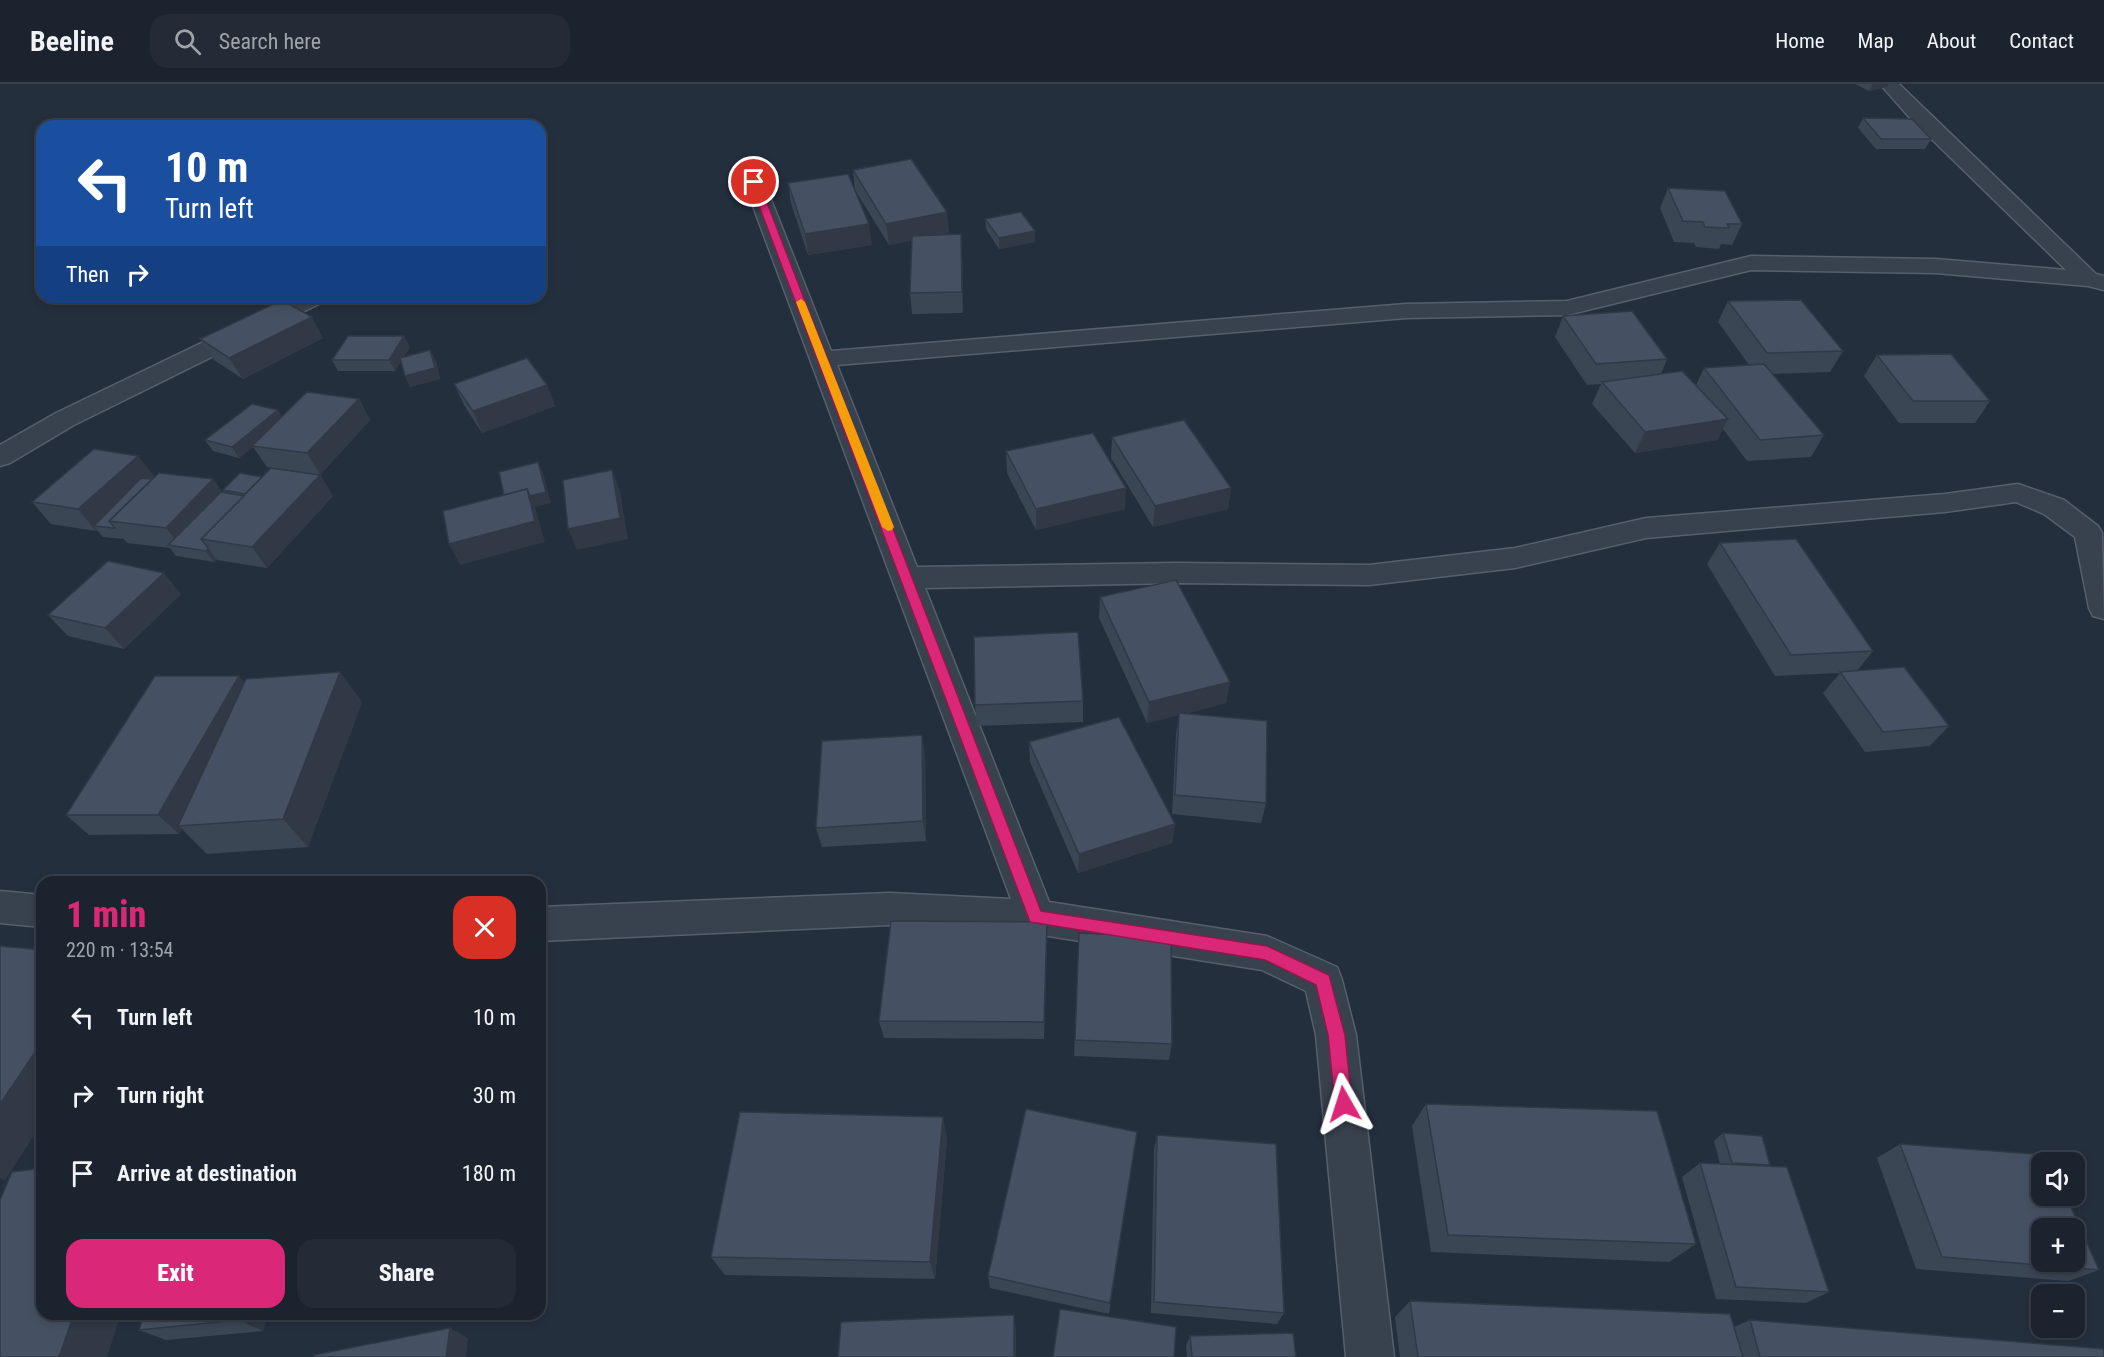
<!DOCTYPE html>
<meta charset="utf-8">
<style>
:root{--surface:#1b232e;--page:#242b36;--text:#f1f3f6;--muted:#a0a4aa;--line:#39404a;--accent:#db2777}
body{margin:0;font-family:"Roboto Condensed",sans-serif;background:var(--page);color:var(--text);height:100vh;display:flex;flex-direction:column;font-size:22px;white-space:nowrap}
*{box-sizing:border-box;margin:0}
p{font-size:20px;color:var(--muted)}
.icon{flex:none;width:33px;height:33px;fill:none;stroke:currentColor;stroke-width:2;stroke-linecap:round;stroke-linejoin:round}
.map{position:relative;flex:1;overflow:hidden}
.drawer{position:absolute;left:36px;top:792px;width:510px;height:444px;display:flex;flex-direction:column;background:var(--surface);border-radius:18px;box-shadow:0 3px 9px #0003,0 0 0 2px var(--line)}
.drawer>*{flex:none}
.top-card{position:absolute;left:36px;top:36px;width:510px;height:183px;border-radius:18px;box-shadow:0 3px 9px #0003,0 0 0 2px var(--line);background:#1a4fa0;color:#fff;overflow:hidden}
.tools{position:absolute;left:2031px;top:1068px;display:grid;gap:12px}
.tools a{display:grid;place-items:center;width:54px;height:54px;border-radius:12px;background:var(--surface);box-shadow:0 3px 9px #0003,0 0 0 2px var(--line);font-size:30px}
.pin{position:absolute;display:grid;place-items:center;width:51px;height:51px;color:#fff;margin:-26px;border:3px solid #fff;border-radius:50%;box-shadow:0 2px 6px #0007}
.me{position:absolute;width:66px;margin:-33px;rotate:354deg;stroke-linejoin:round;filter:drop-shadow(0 0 4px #0008)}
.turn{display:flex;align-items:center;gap:21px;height:126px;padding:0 30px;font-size:27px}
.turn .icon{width:78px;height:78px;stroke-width:2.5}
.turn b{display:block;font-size:42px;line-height:51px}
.then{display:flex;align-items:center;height:57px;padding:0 30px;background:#0003;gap:12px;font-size:22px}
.round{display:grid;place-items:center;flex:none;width:63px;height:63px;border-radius:18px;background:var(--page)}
.summary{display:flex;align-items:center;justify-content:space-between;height:102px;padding:0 30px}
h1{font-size:36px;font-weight:800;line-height:45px;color:var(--accent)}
.primary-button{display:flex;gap:12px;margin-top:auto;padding:12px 30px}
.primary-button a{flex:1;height:69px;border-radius:18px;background:var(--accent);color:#fff;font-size:24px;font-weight:800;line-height:69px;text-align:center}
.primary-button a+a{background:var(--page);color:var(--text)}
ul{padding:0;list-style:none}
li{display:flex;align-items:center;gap:18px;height:78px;padding:0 30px}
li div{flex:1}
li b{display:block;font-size:22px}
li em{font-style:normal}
header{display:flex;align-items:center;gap:36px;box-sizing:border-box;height:84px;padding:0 30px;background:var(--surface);border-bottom:2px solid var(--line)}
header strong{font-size:28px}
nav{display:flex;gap:33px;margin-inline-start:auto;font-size:21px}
.search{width:420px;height:54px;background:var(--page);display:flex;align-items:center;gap:15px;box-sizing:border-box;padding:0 21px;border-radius:18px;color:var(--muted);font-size:22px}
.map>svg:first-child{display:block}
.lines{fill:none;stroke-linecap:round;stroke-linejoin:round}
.minor-casing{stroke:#565f6c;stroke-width:3}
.minor{fill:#38414e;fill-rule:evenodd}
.wall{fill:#3b4654}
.shaded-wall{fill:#303945}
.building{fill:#455162;stroke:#303945;stroke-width:1.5;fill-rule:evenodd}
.route{fill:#db2777;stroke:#8e194d;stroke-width:1.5}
.slow{fill:#f59e0b}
</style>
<header>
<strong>Beeline</strong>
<div class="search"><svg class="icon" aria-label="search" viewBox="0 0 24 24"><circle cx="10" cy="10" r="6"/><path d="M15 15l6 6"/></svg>Search here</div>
<nav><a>Home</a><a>Map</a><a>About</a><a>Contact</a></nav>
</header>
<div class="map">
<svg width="2104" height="1273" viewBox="0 0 2104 1273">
<rect width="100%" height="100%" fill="#242f3e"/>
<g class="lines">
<defs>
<g id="minor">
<path d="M1880,0H1899L2096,190L2104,192V206L2088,202L1936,189L1751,186L1567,231L1406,234L837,281L917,483L1176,479L1369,481L1515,464L1646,434L1945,410L2018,400L2064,416L2098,442L2102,449L2104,535L2093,532L2089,524L2075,453L2044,430L2016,418L1945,428L1646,454L1515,484L1369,501L1176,499L925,504L1049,818L1267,852L1337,883L1342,896L1356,951L1394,1273H1346L1316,951L1306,907L1262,886L1036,850L890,841L540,857V823L890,809L1011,815L744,98L747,94L754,92L761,94L764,98L831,267L1406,220L1567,217L1751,172L1936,175L2066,186L1910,34Z"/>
<path d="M297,213H327L323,218L74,341L10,379L0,382V361L56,329Z"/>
<path d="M0,807L42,811V843L0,839Z"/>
</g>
</defs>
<use href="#minor" class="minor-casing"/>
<use href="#minor" class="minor"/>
</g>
<g class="wall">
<path d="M1855,0H1889L1887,3L1869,7Z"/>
<path d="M1863,34L1931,55L1925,65H1876L1858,44Z"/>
<path d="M853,86L949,149L937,151L962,171L963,229L912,230L910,209L912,156L889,161L855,106Z"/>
<path d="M788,99L872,161L808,171L791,119Z"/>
<path d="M1668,104L1742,140L1732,161L1721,160L1719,165L1696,163L1694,159L1674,158L1660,124Z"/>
<path d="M985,135L1035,147V158L999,165L986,145Z"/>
<path d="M1728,217L1843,267L1830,288L1772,290L1824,351L1811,373L1747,377L1723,345L1717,356L1635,369L1592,320L1601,300L1587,301L1555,253L1563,232L1667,275L1661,290L1696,301L1704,284L1749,281L1718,238Z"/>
<path d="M323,254L243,295L214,276L200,255Z"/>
<path d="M410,263L403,274L436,277L440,295L410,303L405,292L401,277L395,287H338L332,276Z"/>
<path d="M1877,271L1990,317L1975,339H1899L1864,292Z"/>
<path d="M454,300L547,301L555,322L482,349L464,321Z"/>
<path d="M359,315L370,336L320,391L267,383L253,363L239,374L213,367L205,356L282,332Z"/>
<path d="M1112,353L1231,404L1228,425L1153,443L1111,374Z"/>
<path d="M1006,367L1125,425L1036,446L1007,389Z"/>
<path d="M320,391L333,412L267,484L217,476L216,475L214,478L176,472L170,464L127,459L124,455L103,453L97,446L96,447L51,440L32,418L154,393L213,395L222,408L224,409L223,406L262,393Z"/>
<path d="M1720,459L1873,567L1857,587L1949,642L1930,662L1865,668L1823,609L1840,589L1775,592L1707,480Z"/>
<path d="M181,510L124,565L68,552L48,531Z"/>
<path d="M1100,513L1230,598L1226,619L1184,630L1266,719L1261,739L1172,730L1176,650L1179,631L1147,639L1099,534Z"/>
<path d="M239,592L244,599L362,618L308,763L207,770L182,745L179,750L89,751L66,731Z"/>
<path d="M1083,617V638L977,642L975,621Z"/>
<path d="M1029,658L1175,740L1172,759L1078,789L1030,678Z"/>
<path d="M925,671L926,757L822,763L816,744Z"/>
<path d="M1047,838L1044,955L884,954L879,937Z"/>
<path d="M1079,849L1172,960L1169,976L1074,972Z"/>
<path d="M1426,1020L1696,1160L1669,1178L1431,1168L1412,1042Z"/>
<path d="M1137,1048L1109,1230L990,1204L988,1192Z"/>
<path d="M1723,1049L1770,1081L1769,1082L1829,1208L1806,1219L1716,1215L1682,1093L1700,1079L1720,1080L1714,1057Z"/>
<path d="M1157,1051L1284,1229L1277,1240L1151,1229L1154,1066Z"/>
<path d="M947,1055L935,1195L725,1191L711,1173Z"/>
<path d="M1900,1060L2099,1186L2068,1197L1916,1185L1877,1074Z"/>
<path d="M1410,1217L1734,1243L1750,1236L2104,1273H1400L1395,1233Z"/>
<path d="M268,1230L263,1247L166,1256L139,1246Z"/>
<path d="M1190,1252L1296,1273H1187L1186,1262Z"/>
</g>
<g class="shaded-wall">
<path d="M1873,0H1889L1887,3L1869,7Z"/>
<path d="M947,128L949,149L889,161L886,140Z"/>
<path d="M869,140L872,161L808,171L805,150Z"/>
<path d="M1035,147V158L999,165V154Z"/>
<path d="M961,150L962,171L963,229L962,208Z"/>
<path d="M312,233L323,254L243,295L229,274Z"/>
<path d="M404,252L410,263L395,287L389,276Z"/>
<path d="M430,266L436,277L440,295L410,303L405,292Z"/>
<path d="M547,301L555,322L482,349L473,327Z"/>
<path d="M359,315L370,336L320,391L307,369Z"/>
<path d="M278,326L285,337L252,362L253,363L239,374L232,363Z"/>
<path d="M1728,335L1717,356L1635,369L1645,348Z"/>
<path d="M138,372L155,393L94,442L97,446L96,447L78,425Z"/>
<path d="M538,378L543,389L551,419L535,423L545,458L460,481L449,460L527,405Z"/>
<path d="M612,386L620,407L628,455L577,466L568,445Z"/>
<path d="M320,391L333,412L267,484L252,463Z"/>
<path d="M213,395L228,416L181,464L166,444Z"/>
<path d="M1126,404L1125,425L1036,446V425Z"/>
<path d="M1231,404L1228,425L1153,443L1155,422Z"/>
<path d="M208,464L216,475L214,478L206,467Z"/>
<path d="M164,489L181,510L124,565L105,544Z"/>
<path d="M340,588L362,618L308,763L283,735Z"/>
<path d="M239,592L256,613L178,742L182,745L179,750L158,731Z"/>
<path d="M1230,598L1226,619L1147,639L1149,618Z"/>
<path d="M922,651L925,671L926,757L923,737Z"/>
<path d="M1175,740L1172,759L1078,789L1079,770Z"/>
<path d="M1047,838V856L1044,955V938Z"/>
<path d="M42,958V1039L5,1096L0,1094V1020Z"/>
<path d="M943,1033L947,1055L935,1195L930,1178Z"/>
<path d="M74,1230H121L107,1273H59Z"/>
<path d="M240,1230H268L263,1247L238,1236Z"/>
<path d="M1014,1231L1016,1246V1273H1014Z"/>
<path d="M450,1244L468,1254L466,1273H446Z"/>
</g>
<g class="building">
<path d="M1863,34L1912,35L1931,55H1881Z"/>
<path d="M911,75L947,128L886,140L853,86Z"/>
<path d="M848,90L869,140L805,150L788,99Z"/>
<path d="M1668,104L1725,107L1742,140H1727L1729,144L1705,143L1703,138L1683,137Z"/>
<path d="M1021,128L1035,147L999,154L985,135Z"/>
<path d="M961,150L962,208L910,209L912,152Z"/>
<path d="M282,216L312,233L229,274L200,255Z"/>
<path d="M1801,216L1843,267L1767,269L1728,217Z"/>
<path d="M1632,227L1667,275L1596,280L1563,232Z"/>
<path d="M348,252H404L389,276H332Z"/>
<path d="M430,266L435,284L405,292L400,274Z"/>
<path d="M1951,270L1990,317H1913L1877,271Z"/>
<path d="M527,274L547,301L473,327L454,300Z"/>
<path d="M1764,280L1824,351L1760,356L1704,284Z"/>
<path d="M1682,287L1728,335L1645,348L1602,298Z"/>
<path d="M307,308L359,315L307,369L252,362Z"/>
<path d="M252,320L278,326L232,363L205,356Z"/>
<path d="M1184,336L1231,404L1155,422L1112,353Z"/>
<path d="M1093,349L1126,404L1036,425L1006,367Z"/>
<path d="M94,365L138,372L78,425L32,418Z"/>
<path d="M538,378L546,408L530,412L527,405L504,411L499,388Z"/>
<path d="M271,384L320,391L252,463L201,455Z"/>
<path d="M612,386L620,434L568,445L563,396Z"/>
<path d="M159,389L213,395L166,444L109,437Z"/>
<path d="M240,389L262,393L245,410L223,406Z"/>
<path d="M141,394L152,395L109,437L115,444L94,442Z"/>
<path d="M527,405L535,437L449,460L443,427Z"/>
<path d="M221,408L244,412L201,455L208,464L206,467L168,461Z"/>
<path d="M1796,455L1873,567L1791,571L1720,459Z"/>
<path d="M108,477L164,489L105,544L48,531Z"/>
<path d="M1176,496L1230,598L1149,618L1100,513Z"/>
<path d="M1078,548L1083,617L975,621L974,553Z"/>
<path d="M1904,583L1949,642L1883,648L1840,588Z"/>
<path d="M340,588L283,735L178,742L246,595Z"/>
<path d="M155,592H239L158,731H66Z"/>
<path d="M1179,629L1267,637L1266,719L1175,711Z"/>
<path d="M1119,633L1175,740L1079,770L1029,658Z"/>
<path d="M922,651L923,737L816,744L822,657Z"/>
<path d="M891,837L1047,838L1044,938L879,937Z"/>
<path d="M1079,849L1171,853L1172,960L1075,956Z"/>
<path d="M0,862L42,866V958L0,1020Z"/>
<path d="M1426,1020L1657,1027L1696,1160L1448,1151Z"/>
<path d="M1026,1025L1137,1048L1110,1219L988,1192Z"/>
<path d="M740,1028L943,1033L930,1178L711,1173Z"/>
<path d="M1723,1049L1762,1052L1770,1081L1732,1079Z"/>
<path d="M1157,1051L1276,1060L1284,1229L1154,1218Z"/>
<path d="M1900,1060L2047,1071L2051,1078H2042V1112H2066L2099,1186L1942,1173ZM2042,1144H2074V1178H2042Z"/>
<path d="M1700,1079L1787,1083L1829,1208L1736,1203Z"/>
<path d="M42,1084V1230H74L59,1273H0V1116L12,1088Z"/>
<path d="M1410,1217L1730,1230L1743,1273H1418Z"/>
<path d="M1060,1225L1176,1243L1174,1273H1053Z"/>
<path d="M144,1230H240L238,1236L139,1246Z"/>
<path d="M1014,1231V1273H838L841,1238Z"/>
<path d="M1750,1236L2104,1265V1273H1760Z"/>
<path d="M450,1244L446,1273H314V1271Z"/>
<path d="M1293,1249L1296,1273H1192L1190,1252Z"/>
</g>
<path class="route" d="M754,96L759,98L1041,827L1267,862L1329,891L1345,951L1352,1020L1350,1026L1344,1029L1338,1026L1335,1020L1328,951L1316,901L1265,876L1030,838L750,98Z"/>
<path class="slow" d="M801,215L805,218L894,443L892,446L888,447L882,443L796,218Z"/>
</svg>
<div class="tools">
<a><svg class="icon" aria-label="sound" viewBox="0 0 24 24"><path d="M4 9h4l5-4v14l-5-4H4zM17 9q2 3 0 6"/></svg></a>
<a>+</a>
<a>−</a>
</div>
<div class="pin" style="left:754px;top:98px;background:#d93025"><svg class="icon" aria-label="arrive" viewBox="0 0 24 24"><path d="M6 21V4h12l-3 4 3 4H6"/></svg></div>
<svg class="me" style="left:1344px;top:1020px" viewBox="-20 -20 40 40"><path d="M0-17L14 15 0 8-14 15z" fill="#db2777" stroke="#fff" stroke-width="4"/></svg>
<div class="top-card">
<div class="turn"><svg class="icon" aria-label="left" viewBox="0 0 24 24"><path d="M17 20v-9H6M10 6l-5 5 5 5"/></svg><div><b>10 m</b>Turn left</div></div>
<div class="then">Then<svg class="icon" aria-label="right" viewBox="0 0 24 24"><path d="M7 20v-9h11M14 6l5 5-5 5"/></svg></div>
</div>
<section class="drawer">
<div class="summary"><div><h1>1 min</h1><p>220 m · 13:54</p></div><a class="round" style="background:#d93025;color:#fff"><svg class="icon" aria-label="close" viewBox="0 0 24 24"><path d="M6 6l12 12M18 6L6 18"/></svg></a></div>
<ul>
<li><svg class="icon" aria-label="left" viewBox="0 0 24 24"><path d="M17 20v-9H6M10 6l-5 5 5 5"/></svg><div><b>Turn left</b></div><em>10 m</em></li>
<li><svg class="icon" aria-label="right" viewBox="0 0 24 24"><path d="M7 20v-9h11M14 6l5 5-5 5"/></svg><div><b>Turn right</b></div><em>30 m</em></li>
<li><svg class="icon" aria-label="arrive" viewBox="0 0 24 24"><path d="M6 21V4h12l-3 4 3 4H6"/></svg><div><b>Arrive at destination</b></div><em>180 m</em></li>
</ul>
<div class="primary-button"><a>Exit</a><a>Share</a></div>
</section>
</div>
